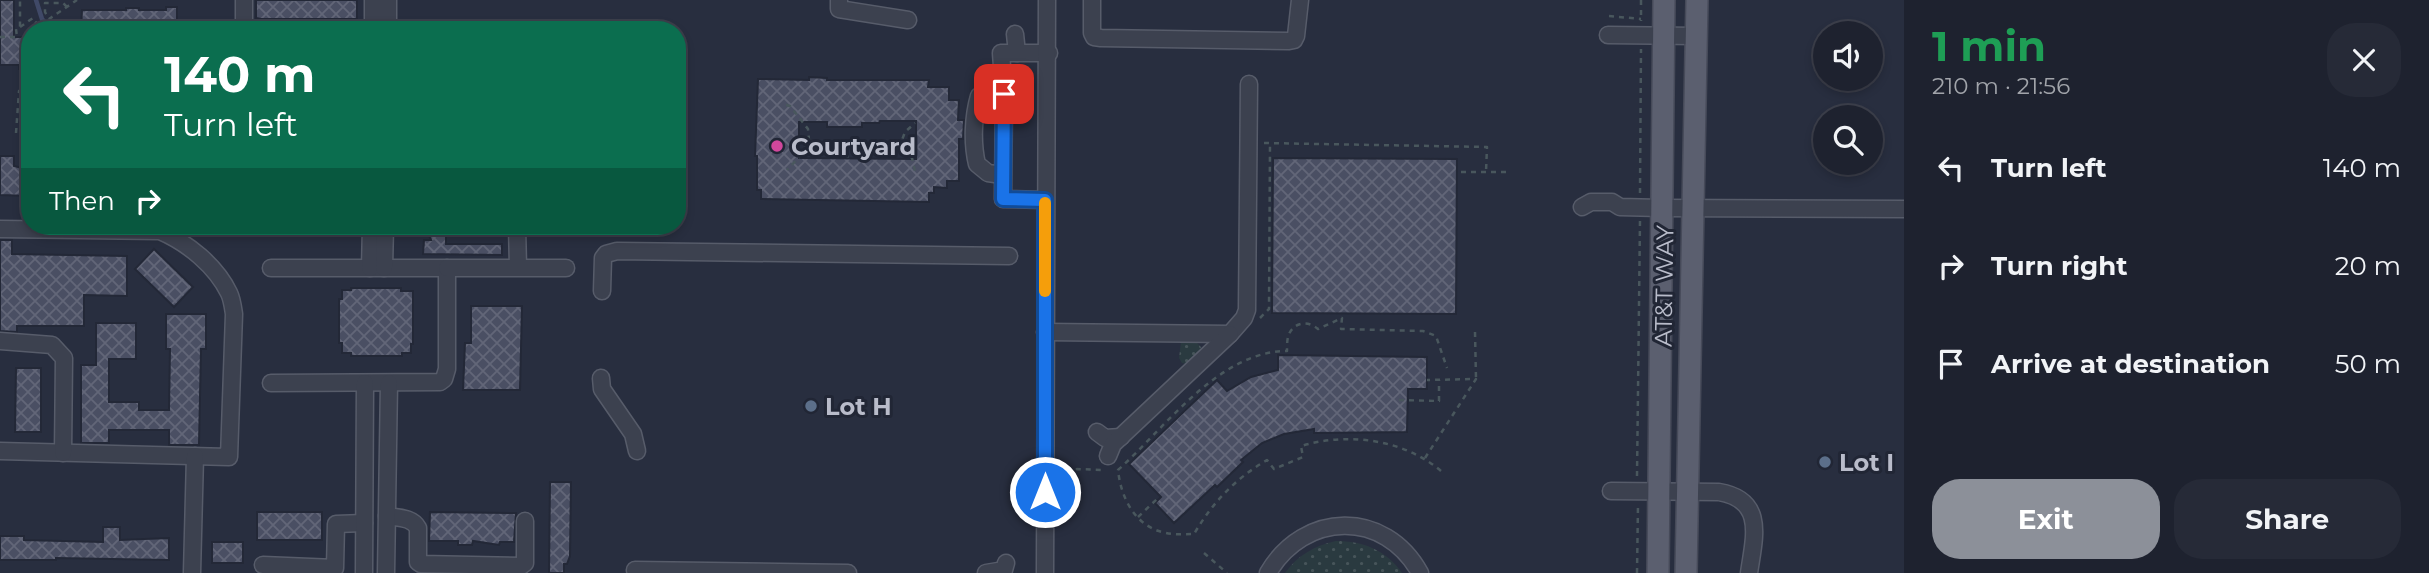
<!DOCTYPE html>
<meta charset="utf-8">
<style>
:root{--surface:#1e222f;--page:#262a37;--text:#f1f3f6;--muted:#a1a4aa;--line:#3c3f4b;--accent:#8c9099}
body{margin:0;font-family:Montserrat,sans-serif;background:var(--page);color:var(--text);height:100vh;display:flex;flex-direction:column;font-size:26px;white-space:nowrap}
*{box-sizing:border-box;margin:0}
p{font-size:23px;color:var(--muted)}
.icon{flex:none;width:38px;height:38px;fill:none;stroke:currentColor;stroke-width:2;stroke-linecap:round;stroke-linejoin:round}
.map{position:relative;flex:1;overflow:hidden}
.side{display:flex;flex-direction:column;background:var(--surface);width:525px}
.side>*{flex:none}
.top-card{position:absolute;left:21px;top:21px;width:665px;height:214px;border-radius:28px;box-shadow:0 4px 10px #0003,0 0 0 2px var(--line);background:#0b6e4f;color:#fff;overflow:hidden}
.controls{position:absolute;left:1813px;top:21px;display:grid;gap:14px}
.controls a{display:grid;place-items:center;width:70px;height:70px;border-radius:50%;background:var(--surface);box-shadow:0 4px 10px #0003,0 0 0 2px var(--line);font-size:35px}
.pin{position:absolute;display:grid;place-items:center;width:60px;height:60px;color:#fff;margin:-30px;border-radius:14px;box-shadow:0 4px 10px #0006}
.me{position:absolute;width:77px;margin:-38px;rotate:0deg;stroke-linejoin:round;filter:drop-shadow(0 0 5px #0008)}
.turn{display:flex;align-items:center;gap:24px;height:147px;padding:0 28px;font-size:32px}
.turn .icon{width:91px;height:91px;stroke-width:2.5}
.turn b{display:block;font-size:49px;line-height:60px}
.then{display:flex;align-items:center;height:66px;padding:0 28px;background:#0003;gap:14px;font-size:26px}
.round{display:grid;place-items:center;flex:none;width:74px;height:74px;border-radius:28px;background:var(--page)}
.overview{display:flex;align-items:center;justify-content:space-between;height:119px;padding:0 28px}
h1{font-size:42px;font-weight:700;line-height:52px;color:#1e9e55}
.primary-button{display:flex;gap:14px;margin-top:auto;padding:14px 28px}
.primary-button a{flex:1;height:80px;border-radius:28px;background:var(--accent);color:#fff;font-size:28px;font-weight:700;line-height:80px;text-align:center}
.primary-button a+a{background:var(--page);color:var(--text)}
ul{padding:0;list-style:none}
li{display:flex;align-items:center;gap:21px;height:98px;padding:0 28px}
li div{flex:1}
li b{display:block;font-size:26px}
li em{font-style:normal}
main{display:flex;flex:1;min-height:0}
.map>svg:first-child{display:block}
.grass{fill:url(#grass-dots)}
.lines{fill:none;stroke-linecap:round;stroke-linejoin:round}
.stream{stroke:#404967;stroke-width:4.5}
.building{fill:url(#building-cross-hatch);stroke:#232837;stroke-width:2;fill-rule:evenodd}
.minor-casing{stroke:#575c6a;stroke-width:19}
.major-casing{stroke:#464a59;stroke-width:24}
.path{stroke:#49575d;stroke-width:2.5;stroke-dasharray:5 5;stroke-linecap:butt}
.minor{stroke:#3c414f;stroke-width:16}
.major{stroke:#5b5f6f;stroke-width:21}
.route-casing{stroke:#114b97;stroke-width:18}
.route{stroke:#1a73e8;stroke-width:12}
.slow{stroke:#f59e0b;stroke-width:12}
.hotel-dot{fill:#d1479c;stroke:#212635;stroke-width:2.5}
.service-dot{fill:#5c6f8a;stroke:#212635;stroke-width:2.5}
.labels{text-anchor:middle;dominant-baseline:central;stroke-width:6;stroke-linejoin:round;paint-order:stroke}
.poi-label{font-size:24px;font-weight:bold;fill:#b9bcca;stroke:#212635;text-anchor:start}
.street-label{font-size:24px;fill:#b9bcca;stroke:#212635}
</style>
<main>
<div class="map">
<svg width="1904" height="573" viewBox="0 0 1904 573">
<defs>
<pattern id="grass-dots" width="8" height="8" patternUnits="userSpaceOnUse" patternTransform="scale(1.75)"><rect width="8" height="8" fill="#2a3a40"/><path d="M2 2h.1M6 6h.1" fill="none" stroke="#47555a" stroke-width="1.8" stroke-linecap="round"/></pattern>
<pattern id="building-cross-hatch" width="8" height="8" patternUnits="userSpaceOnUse" patternTransform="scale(1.75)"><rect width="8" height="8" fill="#4a4f63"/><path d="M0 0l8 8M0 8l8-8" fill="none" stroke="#626678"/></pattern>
</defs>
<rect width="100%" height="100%" fill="#282e3f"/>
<g class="grass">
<path d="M1181,342H1196L1201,347L1200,352L1186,364L1182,363L1179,358Z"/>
<path d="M1336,541C1363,541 1386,550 1402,573H1285C1298,555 1314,546 1336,541Z"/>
</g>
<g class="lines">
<g class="stream">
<path d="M36,0L42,19L52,30"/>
<path d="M199,226L204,230"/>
</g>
</g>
<g class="building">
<path d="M0,0H14V37H30V69H19V65H0Z"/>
<path d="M256,0H357V19H261L256,18Z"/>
<path d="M166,7H177V30H81L82,10H126V8H139V10H166Z"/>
<path d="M809,77L827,78V80H929L928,87H949V100H959L958,120H964L963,139H959V181H947V188L934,187V193H929V202L761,199V190H757V156H755L758,79L809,80ZM880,121H916V159L799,158V122H827V127H862V123H879Z"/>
<path d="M0,156H14V166L30,170V196L0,195Z"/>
<path d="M1273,158L1457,159L1456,314L1272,313Z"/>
<path d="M425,226H443L446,233V244H502V255L423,254L424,240H431Z"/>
<path d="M0,240H12V254L127,256V296L84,295V326H17V332L0,331Z"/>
<path d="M154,249L193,287L174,307L135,269Z"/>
<path d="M351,288H401V291H413V344H411V353H402V356H351V353H342V343H339V299H342V290H351Z"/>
<path d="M471,306H522L520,390H463L465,343H471Z"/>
<path d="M166,314H206V349H201L199,445H169V430H109V443H81V365H96V323H136V359H109V402H139V410H169L170,349H166Z"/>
<path d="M1278,355L1427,357V389H1408L1407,432L1314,433V429L1284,434L1262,443L1241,460L1243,462L1217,487L1215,485L1174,523L1155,503L1161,497L1129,464L1217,380L1227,391L1251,377L1278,370Z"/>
<path d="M16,368H41V432H15Z"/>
<path d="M550,482H571L570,556L567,564H564V573H549Z"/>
<rect x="257" y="512" width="65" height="28"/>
<path d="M430,512L516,513L514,542H500L499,545L473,541L472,545H458V541H429Z"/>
<path d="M103,527H120V540L169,538V560L56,558V560H0V536H24V540L103,542Z"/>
<rect x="212" y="542" width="31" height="21"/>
</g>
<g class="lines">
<defs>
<g id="minor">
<path d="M244,0V30"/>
<path d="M839,0V9L908,20"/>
<path d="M1092,0V33L1094,37L1101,38L1289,41L1294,40L1296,36L1300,0"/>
<path d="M373,30V0"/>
<path d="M388,30V0"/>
<path d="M1015,34L1017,53"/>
<path d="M1608,35L1696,36"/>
<path d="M1004,94L1001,53H1049"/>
<path d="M1002,175L988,173L977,164C972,143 973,117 979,96L990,90L1004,94L1003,199L1045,200"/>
<path d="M1582,207L1591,202H1612L1620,207L1661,208L1904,209"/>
<path d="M517,226L518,267"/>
<path d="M0,229L160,231C188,243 216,266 229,293C232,299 233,307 234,314L229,457L0,451"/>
<path d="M271,268H447V369L444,379L440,382L271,383"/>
<path d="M370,268L371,226"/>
<path d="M384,268L385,226"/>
<path d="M447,268H566"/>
<path d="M602,291L603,258L606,254L617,251L1009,256"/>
<path d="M1045,332L1230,334L1244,318L1247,310L1249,84"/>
<path d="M0,341L52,345L64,358L63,453"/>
<path d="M601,378L602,389L633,434L637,451"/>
<path d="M1097,432L1105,438L1121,437"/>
<path d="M1108,456L1113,444L1230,334"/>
<path d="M1611,491L1719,492C1766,500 1754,538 1749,573"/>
<path d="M387,516C398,518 412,517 418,528V562L421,564L521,566L525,563V521"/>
<path d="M263,565L335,568L336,524L364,523"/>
<path d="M635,570L848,573"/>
<path d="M192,573L195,456"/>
<path d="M364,573L365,383"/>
<path d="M386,573L389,383"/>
<path d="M986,573L1004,570L1006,563"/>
<path d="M1045,573L1047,0"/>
<path d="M1268,573C1304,511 1385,509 1420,573"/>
</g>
<g id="major">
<path d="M1658,573L1664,0"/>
<path d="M1686,573L1697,0"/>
</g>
</defs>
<use href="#minor" class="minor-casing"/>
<use href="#major" class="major-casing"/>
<g class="path">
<path d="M1641,0V21"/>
<path d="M67,7L63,3H45V12L49,19L77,0"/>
<path d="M1609,16L1641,19"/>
<path d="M20,27L33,18L41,30"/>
<path d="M0,37H17L16,29L20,27V0"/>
<path d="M786,105L790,106L808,129L809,140L803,153L787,170"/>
<path d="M16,133L19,91L24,89V74H30"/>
<path d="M809,140C815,145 820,151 827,154C858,167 880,131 912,158L915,171"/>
<path d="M1264,143L1487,147L1486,172"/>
<path d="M899,148L905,132L915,123"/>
<path d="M23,161L24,133"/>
<path d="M1461,172H1507"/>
<path d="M1640,193L1641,49"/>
<path d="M1260,318L1269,309L1270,143"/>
<path d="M1475,332L1476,379"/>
<path d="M1399,400L1439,401V380"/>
<path d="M1425,458L1476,379L1427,380"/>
<path d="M1441,471C1403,439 1348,432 1301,446L1303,457L1274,469L1267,460C1235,479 1213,502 1194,534C1185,534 1175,535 1166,533C1135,527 1121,498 1118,470C1165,428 1219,351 1287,351C1287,346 1287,338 1289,334C1295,321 1309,321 1318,329L1342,318L1341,329L1423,331L1436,336L1447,368"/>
<path d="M1637,476L1640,220"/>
<path d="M1061,483L1077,469L1101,470"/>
<path d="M1138,517L1157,499"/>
<path d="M1204,553L1227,573"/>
<path d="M1637,573L1638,504"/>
</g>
<use href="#minor" class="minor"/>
<use href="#major" class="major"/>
</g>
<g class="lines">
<defs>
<path id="route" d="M1004,94L1003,199L1045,200V492"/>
</defs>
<use href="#route" class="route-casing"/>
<use href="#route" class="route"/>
<path class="slow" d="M1045,203V291"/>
</g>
<circle class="hotel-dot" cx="777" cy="146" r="7"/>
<g class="service-dot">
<circle cx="811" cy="406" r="7"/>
<circle cx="1825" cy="462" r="7"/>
</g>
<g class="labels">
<g class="poi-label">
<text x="791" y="146">Courtyard</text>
<text x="825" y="406">Lot H</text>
<text x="1839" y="462">Lot I</text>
</g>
<g class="street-label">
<text transform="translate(1664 286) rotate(-89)">AT&amp;T WAY</text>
</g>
</g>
</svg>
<div class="controls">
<a><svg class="icon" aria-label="sound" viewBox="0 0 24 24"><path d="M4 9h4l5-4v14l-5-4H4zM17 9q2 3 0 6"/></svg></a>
<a><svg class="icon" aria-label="search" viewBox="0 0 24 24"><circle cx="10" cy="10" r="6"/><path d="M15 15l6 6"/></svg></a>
</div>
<div class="pin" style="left:1004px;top:94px;background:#d93025"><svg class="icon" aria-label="arrive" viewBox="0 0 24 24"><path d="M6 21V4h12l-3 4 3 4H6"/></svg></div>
<svg class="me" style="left:1045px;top:492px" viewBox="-20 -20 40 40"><circle r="17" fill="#1a73e8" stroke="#fff" stroke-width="3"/><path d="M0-11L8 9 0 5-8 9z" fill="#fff"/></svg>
<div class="top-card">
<div class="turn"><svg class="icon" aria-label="left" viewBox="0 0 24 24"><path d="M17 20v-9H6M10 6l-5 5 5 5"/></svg><div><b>140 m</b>Turn left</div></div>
<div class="then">Then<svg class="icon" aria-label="right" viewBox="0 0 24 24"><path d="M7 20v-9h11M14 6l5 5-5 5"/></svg></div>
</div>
</div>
<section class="side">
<div class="overview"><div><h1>1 min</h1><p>210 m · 21:56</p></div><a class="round"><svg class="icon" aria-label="close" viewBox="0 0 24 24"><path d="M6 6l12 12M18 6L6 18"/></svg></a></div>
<ul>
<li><svg class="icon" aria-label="left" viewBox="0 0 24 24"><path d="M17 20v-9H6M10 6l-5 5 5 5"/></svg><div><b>Turn left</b></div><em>140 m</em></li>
<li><svg class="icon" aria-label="right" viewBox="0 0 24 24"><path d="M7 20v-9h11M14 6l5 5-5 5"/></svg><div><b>Turn right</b></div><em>20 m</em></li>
<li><svg class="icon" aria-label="arrive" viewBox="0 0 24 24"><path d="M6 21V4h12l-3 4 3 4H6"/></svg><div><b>Arrive at destination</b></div><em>50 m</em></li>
</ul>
<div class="primary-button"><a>Exit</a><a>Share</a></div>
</section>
</main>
